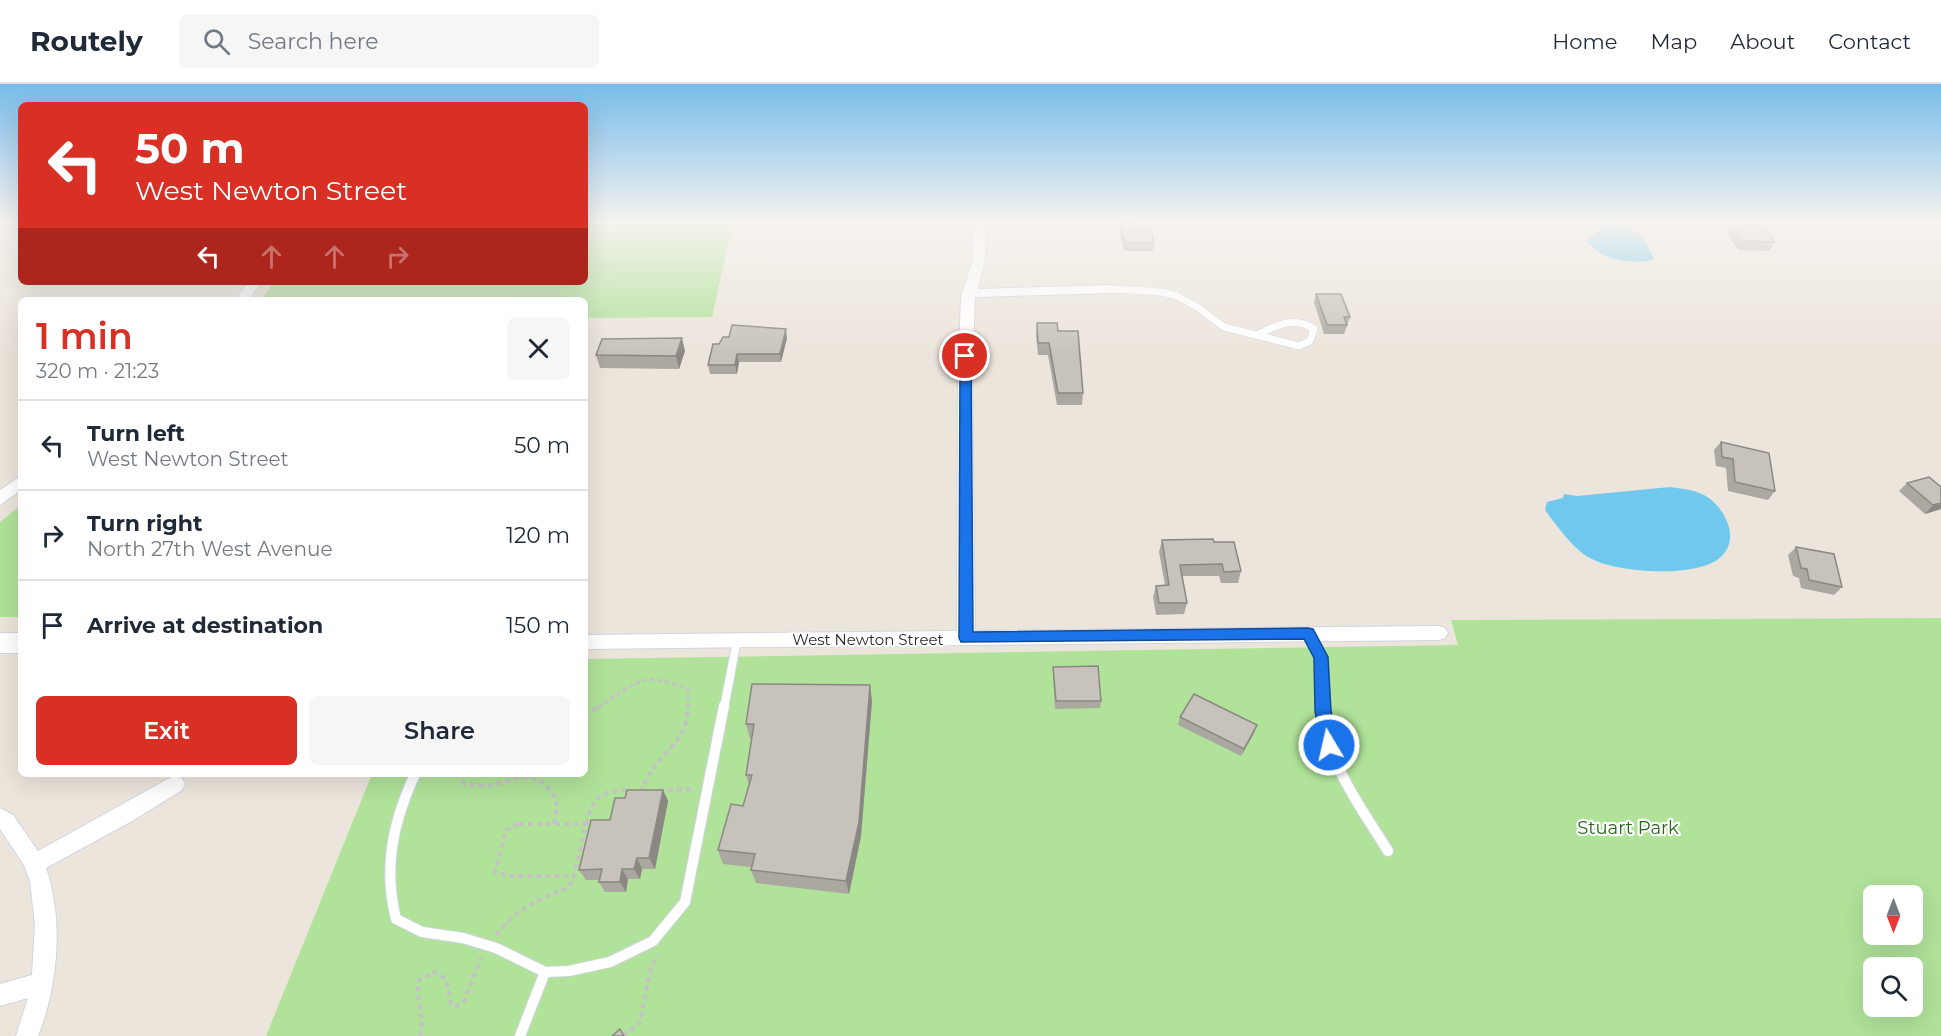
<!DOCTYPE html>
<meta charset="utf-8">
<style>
:root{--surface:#fff;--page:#f6f6f7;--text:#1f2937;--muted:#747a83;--line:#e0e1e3;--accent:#d93025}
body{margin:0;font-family:Montserrat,sans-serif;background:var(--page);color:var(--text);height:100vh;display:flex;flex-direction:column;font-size:22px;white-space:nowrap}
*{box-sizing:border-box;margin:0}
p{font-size:20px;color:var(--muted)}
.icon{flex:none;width:33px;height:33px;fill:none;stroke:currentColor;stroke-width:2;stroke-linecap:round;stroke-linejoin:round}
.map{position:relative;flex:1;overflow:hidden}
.panel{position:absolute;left:18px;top:213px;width:570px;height:480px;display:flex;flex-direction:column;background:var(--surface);border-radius:9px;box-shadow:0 6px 24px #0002}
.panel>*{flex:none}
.top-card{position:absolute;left:18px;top:18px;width:570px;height:183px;border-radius:9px;box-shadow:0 6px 24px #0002;background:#d93025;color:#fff;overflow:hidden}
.needle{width:39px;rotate:180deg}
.controls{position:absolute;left:1863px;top:801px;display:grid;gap:12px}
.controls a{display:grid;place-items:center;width:60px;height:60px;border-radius:9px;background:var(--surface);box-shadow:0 6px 24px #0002;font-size:30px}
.pin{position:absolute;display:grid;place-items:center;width:51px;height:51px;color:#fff;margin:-26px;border:3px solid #fff;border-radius:50%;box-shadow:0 2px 6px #0007}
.me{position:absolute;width:66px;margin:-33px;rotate:351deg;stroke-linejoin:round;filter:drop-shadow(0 0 4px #0008)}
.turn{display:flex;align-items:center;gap:21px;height:126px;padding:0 18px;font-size:27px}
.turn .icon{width:78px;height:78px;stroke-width:2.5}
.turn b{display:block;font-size:42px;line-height:51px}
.lanes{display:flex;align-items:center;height:57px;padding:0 18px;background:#0003;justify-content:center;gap:30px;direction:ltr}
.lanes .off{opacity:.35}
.round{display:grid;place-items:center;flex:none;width:63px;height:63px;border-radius:9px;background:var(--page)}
.summary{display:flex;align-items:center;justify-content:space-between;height:102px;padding:0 18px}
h1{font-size:36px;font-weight:600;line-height:45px;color:var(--accent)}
.button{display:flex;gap:12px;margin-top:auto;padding:12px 18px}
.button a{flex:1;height:69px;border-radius:9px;background:var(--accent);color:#fff;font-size:24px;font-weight:600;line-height:69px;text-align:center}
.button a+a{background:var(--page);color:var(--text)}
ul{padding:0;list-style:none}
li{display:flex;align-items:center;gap:18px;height:90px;padding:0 18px;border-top:2px solid var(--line)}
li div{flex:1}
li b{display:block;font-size:22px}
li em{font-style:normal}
header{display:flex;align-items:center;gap:36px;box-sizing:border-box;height:84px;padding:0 30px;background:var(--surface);border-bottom:2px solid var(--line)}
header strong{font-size:28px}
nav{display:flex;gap:33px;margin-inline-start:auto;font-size:21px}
.search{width:420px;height:54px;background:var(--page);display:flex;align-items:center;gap:15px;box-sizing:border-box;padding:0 21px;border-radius:9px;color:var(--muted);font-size:22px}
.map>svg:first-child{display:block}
.green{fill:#b0e299;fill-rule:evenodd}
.water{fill:#70c9ed}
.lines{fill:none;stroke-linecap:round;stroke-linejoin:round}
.lane-far2-casing{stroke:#d1d4e3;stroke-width:8}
.lane-far1-casing{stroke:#d1d4e3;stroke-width:10}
.lane-casing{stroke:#d1d4e3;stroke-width:12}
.street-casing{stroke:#d1d4e3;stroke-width:2}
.secondary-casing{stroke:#d1d4e3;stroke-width:2}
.path-far1{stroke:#c3c3c3;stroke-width:3;stroke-dasharray:4.5 3;stroke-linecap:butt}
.path{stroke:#c3c3c3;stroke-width:4;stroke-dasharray:5 4;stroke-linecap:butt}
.lane-far2{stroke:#fff;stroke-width:7}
.lane-far1{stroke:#fff;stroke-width:8}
.lane{stroke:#fff;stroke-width:10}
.street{fill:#fff;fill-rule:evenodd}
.secondary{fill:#fff;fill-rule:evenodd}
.wall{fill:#aba7a1}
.shaded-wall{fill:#8b8883}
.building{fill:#c7c2bb;stroke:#8b8883;stroke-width:1.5}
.route{fill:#1a73e8;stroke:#114b97;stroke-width:1.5}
.labels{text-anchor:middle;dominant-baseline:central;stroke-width:4.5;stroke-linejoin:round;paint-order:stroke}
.street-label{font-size:15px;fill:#2a2a2a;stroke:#fff}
.near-park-label{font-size:18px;fill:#29661b;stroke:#fff}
</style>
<header>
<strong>Routely</strong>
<div class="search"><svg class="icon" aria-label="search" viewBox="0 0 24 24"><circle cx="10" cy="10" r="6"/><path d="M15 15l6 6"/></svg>Search here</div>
<nav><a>Home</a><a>Map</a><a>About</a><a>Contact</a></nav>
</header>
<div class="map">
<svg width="1941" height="952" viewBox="0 0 1941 952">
<rect width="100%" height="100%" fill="#ece5dc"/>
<g class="green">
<path d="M585,138H733L712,233L585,234V216H261L274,198H585Z"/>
<path d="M21,421V533H0V438Z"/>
<path d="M1941,534V952H266L372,690H585V575L1458,561L1451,536ZM1874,812H1912V850H1874ZM1874,884H1912V922H1874Z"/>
</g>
<g class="water">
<path d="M1600,138C1630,138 1642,147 1654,175C1645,180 1617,177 1606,172C1599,169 1592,163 1586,157L1597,149Z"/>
<path d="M1670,403C1684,405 1697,406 1709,414C1726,427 1740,455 1721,473C1697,495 1614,489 1588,473C1573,464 1556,441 1545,426L1547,418L1563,414L1564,410L1577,412Z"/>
</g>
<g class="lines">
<defs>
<path id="lane-far2" d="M1113,205L1161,208L1177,212L1197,223L1224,243L1299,262L1310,257L1314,245C1292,231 1277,242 1256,251"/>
<g id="lane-far1">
<path d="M1308,549L1321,573L1323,624"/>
<path d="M724,624L737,556"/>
</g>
<g id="lane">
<path d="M1323,622C1325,677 1360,722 1388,767"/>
<path d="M415,690C393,738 383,783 396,835L422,848L463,854L496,864L545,888L569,887L610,878L653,857L685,818L724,622"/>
<path d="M520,952L545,888"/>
</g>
<g id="street">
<path d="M974,138H986L985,176L978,205L1113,201L1120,205L1113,209L975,213L972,292L975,547L1439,542L1445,544L1448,549L1445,554L1439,556L585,565V551L957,547L958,292L961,212L973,176Z"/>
<path d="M248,198H261L249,216H235Z"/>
<path d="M21,392V406L0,421V406Z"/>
<path d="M175,691L182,694L185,700L182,706L132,737L46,784C64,837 58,901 38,952H16L28,914L0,922V900L32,891L35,841L30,797L24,781L0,745V724L13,731L38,767Z"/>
</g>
<rect id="secondary" x="0" y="549" width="21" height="20"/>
</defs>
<use href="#lane-far2" class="lane-far2-casing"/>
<use href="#lane-far1" class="lane-far1-casing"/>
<use href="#lane" class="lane-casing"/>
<use href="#street" class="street-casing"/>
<use href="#secondary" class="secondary-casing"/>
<path class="path-far1" d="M598,624C635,598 643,586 688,605V624"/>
<g class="path">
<path d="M585,632L600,622"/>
<path d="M456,690L465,700L487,702L523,693L538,695L552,707L557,720L554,740"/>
<path d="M639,706H642C653,671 688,662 688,622"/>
<path d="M659,706L695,705"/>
<path d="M519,740H586L574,792H509L495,788L506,746Z"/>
<path d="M586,740C594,712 599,707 629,706"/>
<path d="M496,851C516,826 538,814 568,804L574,792"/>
<path d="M420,952C425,933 415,914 419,896L435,888L446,895L451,920L457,922L464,917L481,874"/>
<path d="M623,952L640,938L651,883L658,872"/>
</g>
<use href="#lane-far2" class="lane-far2"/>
<use href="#lane-far1" class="lane-far1"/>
<use href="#lane" class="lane"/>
<use href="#street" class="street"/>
<use href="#secondary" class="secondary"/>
</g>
<g class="wall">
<path d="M1118,138H1139L1140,143L1154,159L1153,167H1124L1118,142Z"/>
<path d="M1731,140L1775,158L1769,167L1738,166L1726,149Z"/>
<path d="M1316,210L1350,233L1344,250H1324L1314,218Z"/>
<path d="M1037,239L1058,247L1083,309L1082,321H1057L1048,271H1038L1036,251Z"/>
<path d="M787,254L781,278H739L737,290H710L708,281L719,260Z"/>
<path d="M685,267L679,285L600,284L596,271Z"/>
<path d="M1721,358L1775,407L1768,416L1728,407L1726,384L1716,382L1714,366Z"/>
<path d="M1907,399L1941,425L1925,430L1899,407Z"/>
<path d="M1162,456L1214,458L1241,487L1238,499H1221L1219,492H1182L1187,519L1184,530L1156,531L1153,513L1156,502L1165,501L1159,468Z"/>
<path d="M1796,463L1842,503L1834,511L1801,504L1799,494L1793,492L1788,471Z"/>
<path d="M1053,583L1101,617L1100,624L1055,625L1053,591Z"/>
<path d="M870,601L872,617L861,752L849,810L756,799L751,786V783L723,780L718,766L743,722L749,702L746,691L752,655H750L746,640Z"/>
<path d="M1180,633L1254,649L1241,672L1178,641Z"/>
<path d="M663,706L668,717L655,785H642L640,795H628L626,808H605L599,798L600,796H586L579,786L625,714Z"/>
</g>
<g class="shaded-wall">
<path d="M786,245L787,254L781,278L780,270Z"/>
<path d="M682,254L685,267L679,285L676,272Z"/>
<path d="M737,270L739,278L737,290L735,281Z"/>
<path d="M1941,419V425L1925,430L1933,421Z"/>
<path d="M870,601L872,617L861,752L849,810L846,797Z"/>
<path d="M1257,641L1254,649L1241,672L1244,665Z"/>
<path d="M663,706L668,717L655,785L649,774Z"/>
<path d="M637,774L642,785L640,795L634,785Z"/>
<path d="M622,785L628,795L626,808L620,798Z"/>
</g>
<g class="building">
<path d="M1120,138H1139L1140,143H1151L1154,159H1125Z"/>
<path d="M1731,140L1763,141L1775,158L1743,157Z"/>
<path d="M1316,210H1341L1350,233H1344L1347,241H1327Z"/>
<path d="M1037,239H1057L1058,247H1078L1083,309H1058L1049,259H1038Z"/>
<path d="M732,241L786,245L780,270H737L735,281H708L713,260H719L723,253H729Z"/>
<path d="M682,254L676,272L596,271L602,255Z"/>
<path d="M1721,358L1769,369L1775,407L1735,398L1733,375L1722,373Z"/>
<path d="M1929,393L1941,403V419L1933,421L1907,399Z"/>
<path d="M1213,455L1214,458H1234L1241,487L1224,488L1222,480L1180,481L1187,519H1159L1156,502L1169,501L1162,456Z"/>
<path d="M1796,463L1834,470L1842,503L1809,496L1807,485L1801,484Z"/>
<path d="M1098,582L1101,617H1056L1053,583Z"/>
<path d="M752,600L870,601L859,738L846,797L751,786L755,770L718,766L731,720L743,722L752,691H746L754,640H746Z"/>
<path d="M1194,610L1257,641L1244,665L1180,633Z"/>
<path d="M627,706H663L649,774H637L634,785H622L620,798H599L602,785L579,786L591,736H610L615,714H625Z"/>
<path d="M620,945L624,952H612Z"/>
</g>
<linearGradient id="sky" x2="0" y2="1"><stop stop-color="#78bcea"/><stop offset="0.51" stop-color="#f6f3ef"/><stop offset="1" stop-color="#f6f3ef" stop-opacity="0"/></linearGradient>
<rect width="1941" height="271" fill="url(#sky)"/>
<path class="route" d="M965,269L971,272L973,548L1308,544L1313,545L1328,573L1331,627L1337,661L1334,666L1329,668L1323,666L1321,661L1315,627L1314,574L1304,555L961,558L959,554L960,272Z"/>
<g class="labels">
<g class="street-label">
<text x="868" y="555">West Newton Street</text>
</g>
<g class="near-park-label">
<text x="1628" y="744">Stuart Park</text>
</g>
</g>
</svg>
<div class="controls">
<a><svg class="needle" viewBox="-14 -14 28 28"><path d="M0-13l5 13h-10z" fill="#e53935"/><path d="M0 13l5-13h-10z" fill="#747a83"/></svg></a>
<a><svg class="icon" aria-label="search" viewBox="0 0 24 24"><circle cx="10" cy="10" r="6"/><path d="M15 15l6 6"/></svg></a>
</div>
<div class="pin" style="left:965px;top:272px;background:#d93025"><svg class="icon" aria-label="arrive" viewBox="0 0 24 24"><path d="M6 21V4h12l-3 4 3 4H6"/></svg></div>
<svg class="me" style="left:1329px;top:661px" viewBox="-20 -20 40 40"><circle r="17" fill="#1a73e8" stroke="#fff" stroke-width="3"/><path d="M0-11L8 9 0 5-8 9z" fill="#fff"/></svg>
<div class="top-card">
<div class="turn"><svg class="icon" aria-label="left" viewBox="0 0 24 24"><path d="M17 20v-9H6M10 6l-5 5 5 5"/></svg><div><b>50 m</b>West Newton Street</div></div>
<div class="lanes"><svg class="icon" aria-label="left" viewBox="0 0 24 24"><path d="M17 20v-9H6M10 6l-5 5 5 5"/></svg><svg class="icon off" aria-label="ahead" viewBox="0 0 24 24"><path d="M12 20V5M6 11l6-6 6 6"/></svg><svg class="icon off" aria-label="ahead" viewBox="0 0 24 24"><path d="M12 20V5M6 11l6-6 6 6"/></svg><svg class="icon off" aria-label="right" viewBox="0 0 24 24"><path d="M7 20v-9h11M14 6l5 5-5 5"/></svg></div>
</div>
<section class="panel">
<div class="summary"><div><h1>1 min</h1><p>320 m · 21:23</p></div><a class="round"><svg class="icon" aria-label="close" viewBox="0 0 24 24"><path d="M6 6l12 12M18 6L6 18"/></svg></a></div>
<ul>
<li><svg class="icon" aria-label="left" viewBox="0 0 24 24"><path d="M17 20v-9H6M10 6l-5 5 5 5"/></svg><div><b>Turn left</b><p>West Newton Street</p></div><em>50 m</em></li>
<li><svg class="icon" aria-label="right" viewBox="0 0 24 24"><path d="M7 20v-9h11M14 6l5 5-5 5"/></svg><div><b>Turn right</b><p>North 27th West Avenue</p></div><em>120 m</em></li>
<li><svg class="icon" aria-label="arrive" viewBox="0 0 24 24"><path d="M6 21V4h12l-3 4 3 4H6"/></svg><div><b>Arrive at destination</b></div><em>150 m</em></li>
</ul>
<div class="button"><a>Exit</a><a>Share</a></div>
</section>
</div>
